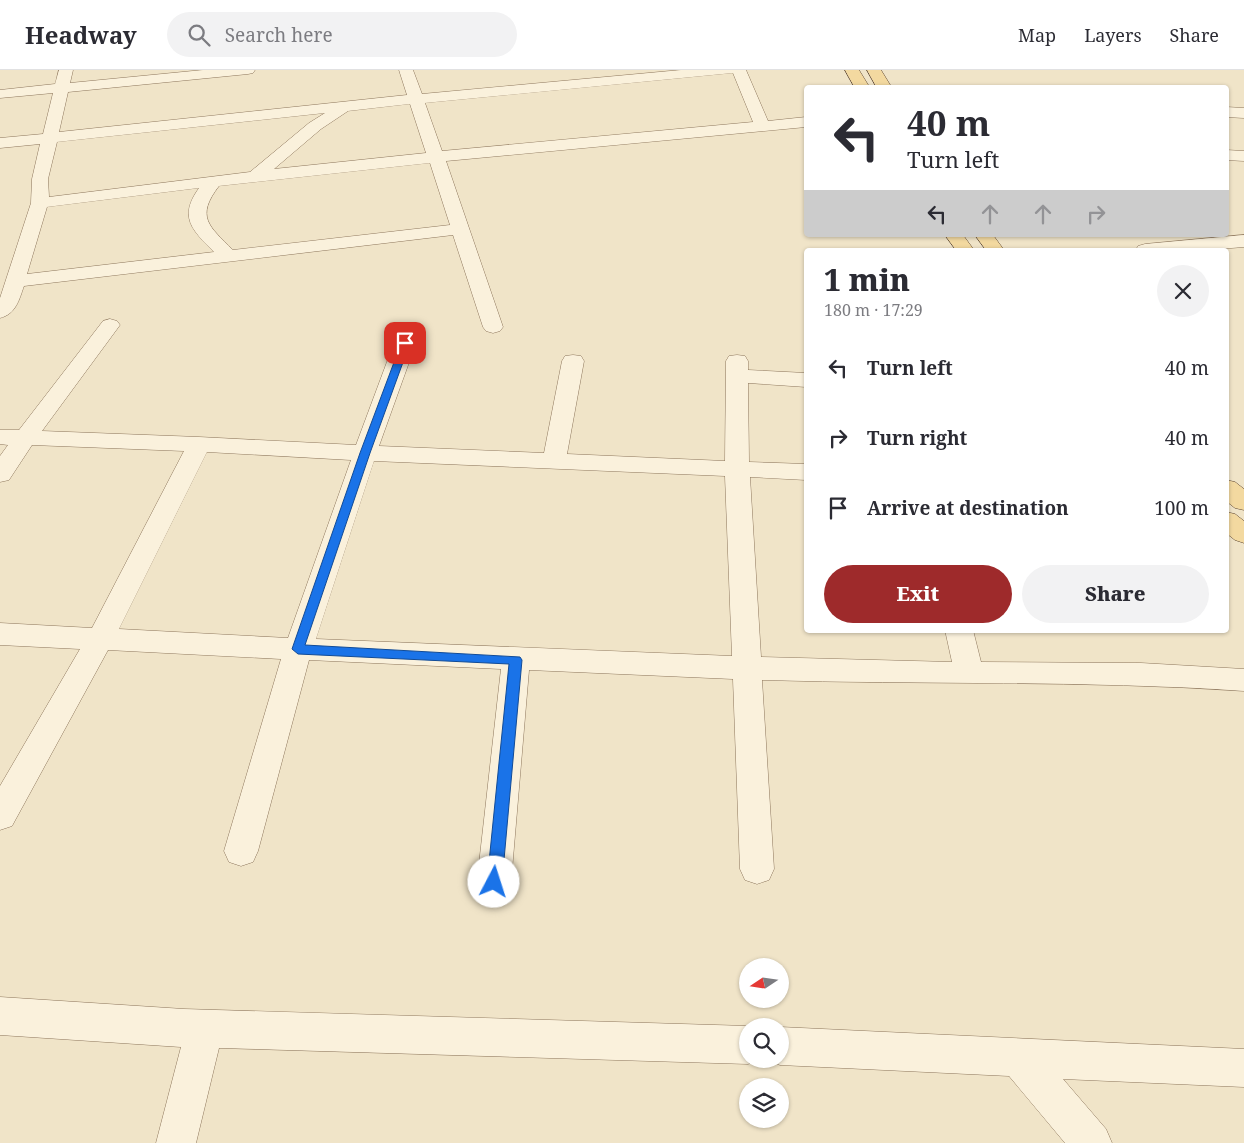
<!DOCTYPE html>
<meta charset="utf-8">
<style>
:root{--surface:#fff;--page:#f2f2f3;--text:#2b2b33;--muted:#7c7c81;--line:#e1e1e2;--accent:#9e2a2b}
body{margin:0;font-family:"Noto Serif",serif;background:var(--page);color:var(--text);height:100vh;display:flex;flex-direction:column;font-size:19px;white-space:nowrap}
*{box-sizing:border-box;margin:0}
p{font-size:16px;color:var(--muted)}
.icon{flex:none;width:28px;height:28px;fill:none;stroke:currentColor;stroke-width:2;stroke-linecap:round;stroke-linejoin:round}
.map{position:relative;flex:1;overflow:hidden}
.side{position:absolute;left:804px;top:178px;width:425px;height:385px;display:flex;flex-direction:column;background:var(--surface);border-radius:5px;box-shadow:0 1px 4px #0004}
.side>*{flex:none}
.banner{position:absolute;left:804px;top:15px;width:425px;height:152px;border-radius:5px;box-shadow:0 1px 4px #0004;background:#fff;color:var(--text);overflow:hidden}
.needle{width:32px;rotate:257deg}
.controls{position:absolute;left:739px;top:888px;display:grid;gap:10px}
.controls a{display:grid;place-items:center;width:50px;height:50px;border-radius:50%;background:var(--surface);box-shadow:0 1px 4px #0004;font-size:25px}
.pin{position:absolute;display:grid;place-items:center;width:42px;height:42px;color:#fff;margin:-21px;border-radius:10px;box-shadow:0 2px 8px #0006}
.me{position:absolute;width:55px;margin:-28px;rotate:5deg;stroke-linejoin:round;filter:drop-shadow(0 0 4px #0008)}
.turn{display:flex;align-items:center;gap:18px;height:105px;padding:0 20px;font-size:22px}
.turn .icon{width:65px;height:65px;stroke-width:2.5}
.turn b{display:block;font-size:35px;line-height:42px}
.lanes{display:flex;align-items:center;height:48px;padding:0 20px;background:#0003;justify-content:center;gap:25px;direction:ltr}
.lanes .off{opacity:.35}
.round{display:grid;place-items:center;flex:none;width:52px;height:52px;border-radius:26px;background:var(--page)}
.head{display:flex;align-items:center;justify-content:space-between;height:85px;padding:0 20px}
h1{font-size:30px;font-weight:800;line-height:38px}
.primary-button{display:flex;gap:10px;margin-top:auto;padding:10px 20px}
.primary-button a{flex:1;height:58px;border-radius:30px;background:var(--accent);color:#fff;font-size:20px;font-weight:800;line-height:58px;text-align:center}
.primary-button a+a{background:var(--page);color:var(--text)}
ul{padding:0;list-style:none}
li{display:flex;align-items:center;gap:15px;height:70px;padding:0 20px}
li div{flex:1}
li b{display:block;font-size:19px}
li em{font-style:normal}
header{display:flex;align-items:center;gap:30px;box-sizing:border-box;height:70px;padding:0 25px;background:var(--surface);border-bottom:1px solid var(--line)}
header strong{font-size:24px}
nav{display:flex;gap:28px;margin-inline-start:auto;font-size:18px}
.search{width:350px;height:45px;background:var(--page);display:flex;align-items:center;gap:12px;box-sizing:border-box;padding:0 18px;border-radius:28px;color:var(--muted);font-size:19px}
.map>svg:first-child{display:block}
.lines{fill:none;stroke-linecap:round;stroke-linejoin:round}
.street-casing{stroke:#8d765c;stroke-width:1}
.primary-casing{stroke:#5b4430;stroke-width:1}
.street{fill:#faf1dc;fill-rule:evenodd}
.primary{fill:#f3d9a0;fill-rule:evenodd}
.route{fill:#1a73e8;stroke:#114b97}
</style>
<header>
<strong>Headway</strong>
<div class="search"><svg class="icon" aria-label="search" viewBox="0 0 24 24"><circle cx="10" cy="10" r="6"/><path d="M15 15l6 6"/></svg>Search here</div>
<nav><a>Map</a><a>Layers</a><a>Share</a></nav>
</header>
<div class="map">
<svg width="1244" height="1073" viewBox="0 0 1244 1073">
<rect width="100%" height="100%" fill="#f0e4c8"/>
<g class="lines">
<defs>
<g id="street">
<path d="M59,0H73L70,13L203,0H255L253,3L248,4L68,22L59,62L407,25L399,0H413L422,24L681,0H746L768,51L806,47V57L446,91L503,257L500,261L493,263L486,261L483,257L453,165L24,216C19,230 16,244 0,248V228L31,133L32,109L40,74L0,78V68L43,64L53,23L0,28V20L55,14ZM733,3L753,52L442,81L425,33ZM410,34L426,83L274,99L321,59L348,41ZM325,43L309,53L250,102L49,127L48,109L57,72ZM430,93L450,155L233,180C209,156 195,147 219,116ZM199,118C178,147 192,160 214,182L27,204L47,137Z"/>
<path d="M1226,37L1244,38V48L1226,47Z"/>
<path d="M1226,80L1244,81V91L1226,90Z"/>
<path d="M1244,165V177L1206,180H1136L1138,176L1145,174Z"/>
<path d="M110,249L117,251L120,255L42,361L199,367L356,375L394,273L398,269L405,267L412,269L416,273L379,376L544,383L562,291L565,286L573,285L581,286L584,291L567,384L725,391L726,291L729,286L737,285L745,286L748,291V300L806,303V317L748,313L749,392L806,394V410L750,407L761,587L952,592L945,560H973L981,592L1141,593L1244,599V621C1084,610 923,615 762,610L774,799L769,810L757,814L745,810L740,799L733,609L529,600L511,812L506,823L494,828L482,823L477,812L501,599L309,590L258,781L253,792L241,796L229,792L224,781L281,589L108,580L12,756L0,760V716L80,579L0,575V553L92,558L184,381L32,375L9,410L0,412V386L8,375L0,374V360H19L103,251ZM207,382L351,390L288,568L119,559ZM374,391L725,406L732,586L316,569Z"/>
<path d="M0,927L184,939L748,956V989H761L748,994L219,978L196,1073H156L181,977L0,965Z"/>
<path d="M780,957L1244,979V1017L1063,1009L1106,1059L1112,1073H1065L1009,1006L780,995L766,989H780Z"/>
</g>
<g id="primary">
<path d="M845,0H859L870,18H855Z"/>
<path d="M867,0H881L892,18H877Z"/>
<path d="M945,165H963L974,180H956Z"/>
<path d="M975,165H993L1004,180H986Z"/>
<path d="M1226,410L1235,412L1244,419V440L1235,438L1226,431Z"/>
<path d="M1226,442L1235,444L1244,451V473L1235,470L1226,463Z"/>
</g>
</defs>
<use href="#street" class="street-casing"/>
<use href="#primary" class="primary-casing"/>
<use href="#street" class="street"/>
<use href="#primary" class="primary"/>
</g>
<path class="route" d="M402,271L410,273L370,383L305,575L520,587L522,590L502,812L500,817L494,818L489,817L487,812L509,594L298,584L292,579L360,383Z"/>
</svg>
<div class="controls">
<a><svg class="needle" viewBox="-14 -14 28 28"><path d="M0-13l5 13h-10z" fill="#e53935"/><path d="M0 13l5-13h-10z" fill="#7c7c81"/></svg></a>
<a><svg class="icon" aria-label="search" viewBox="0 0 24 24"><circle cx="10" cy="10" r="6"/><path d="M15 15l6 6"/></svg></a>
<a><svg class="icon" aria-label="layers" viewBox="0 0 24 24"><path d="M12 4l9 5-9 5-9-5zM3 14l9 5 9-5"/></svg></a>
</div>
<div class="pin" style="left:405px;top:273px;background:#d93025"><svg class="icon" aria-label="arrive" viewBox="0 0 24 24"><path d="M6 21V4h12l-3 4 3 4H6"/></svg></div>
<svg class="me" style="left:494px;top:812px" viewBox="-20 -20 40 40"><circle r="19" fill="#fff"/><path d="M0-13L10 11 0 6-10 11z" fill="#1a73e8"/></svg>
<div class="banner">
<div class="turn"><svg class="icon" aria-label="left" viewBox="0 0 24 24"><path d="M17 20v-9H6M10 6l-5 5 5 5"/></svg><div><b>40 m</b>Turn left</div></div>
<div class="lanes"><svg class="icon" aria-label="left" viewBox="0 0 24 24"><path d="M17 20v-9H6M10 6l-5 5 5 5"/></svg><svg class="icon off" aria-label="ahead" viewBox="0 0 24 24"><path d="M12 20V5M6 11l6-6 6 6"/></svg><svg class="icon off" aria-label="ahead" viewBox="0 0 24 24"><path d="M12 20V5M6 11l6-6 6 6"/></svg><svg class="icon off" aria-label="right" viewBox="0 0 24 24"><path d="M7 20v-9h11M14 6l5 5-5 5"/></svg></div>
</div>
<section class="side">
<div class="head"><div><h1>1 min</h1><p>180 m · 17:29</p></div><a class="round"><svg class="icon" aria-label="close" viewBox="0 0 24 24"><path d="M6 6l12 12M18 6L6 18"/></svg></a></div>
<ul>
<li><svg class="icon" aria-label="left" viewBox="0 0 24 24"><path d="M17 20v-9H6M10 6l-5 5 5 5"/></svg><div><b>Turn left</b></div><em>40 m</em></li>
<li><svg class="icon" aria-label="right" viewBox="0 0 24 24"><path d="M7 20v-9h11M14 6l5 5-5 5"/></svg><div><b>Turn right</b></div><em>40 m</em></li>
<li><svg class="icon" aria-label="arrive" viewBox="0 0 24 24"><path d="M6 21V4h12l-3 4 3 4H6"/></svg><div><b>Arrive at destination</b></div><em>100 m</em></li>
</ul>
<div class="primary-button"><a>Exit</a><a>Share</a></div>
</section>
</div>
